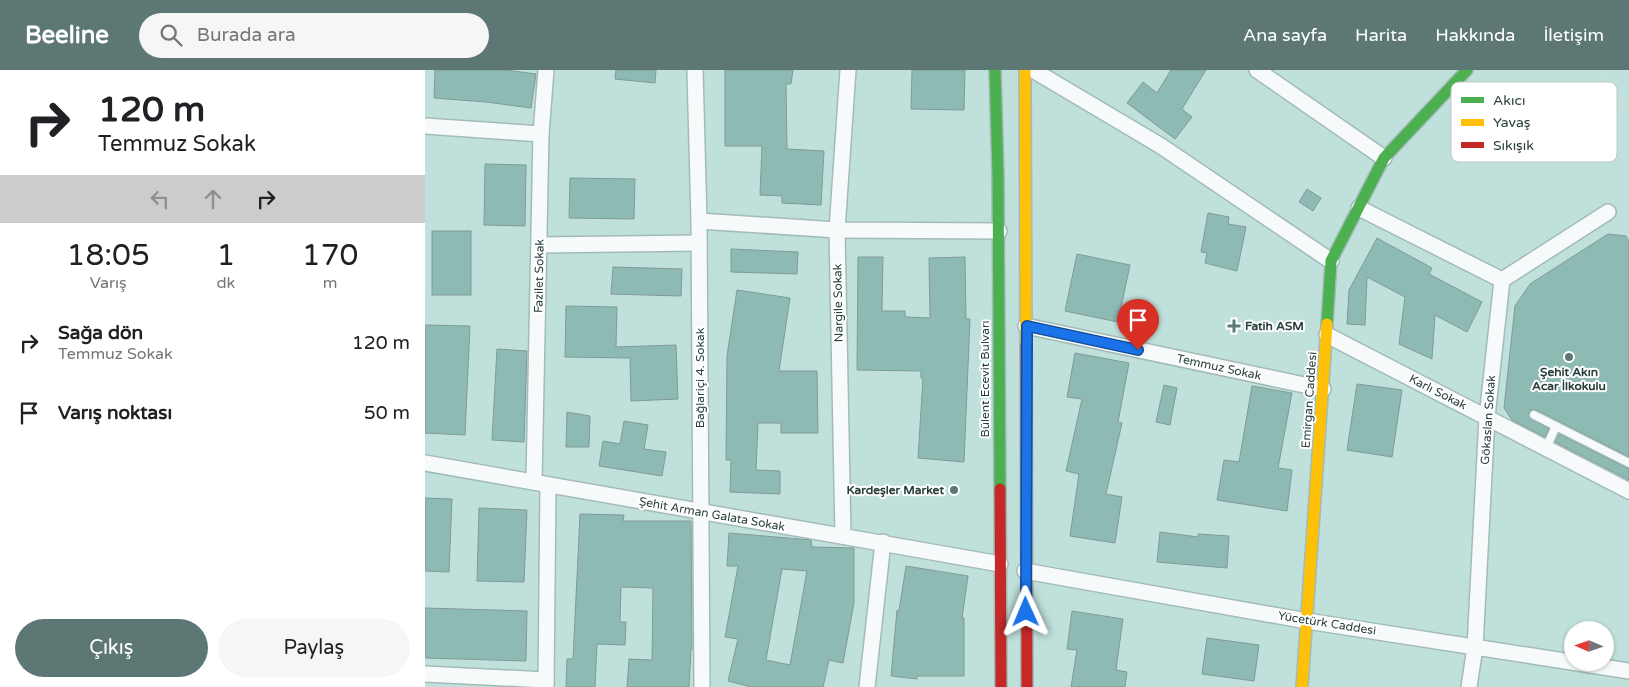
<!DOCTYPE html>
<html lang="tr">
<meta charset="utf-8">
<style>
:root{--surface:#fff;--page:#f6f6f6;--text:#202124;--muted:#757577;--accent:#5d7874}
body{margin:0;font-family:"Varela Round",sans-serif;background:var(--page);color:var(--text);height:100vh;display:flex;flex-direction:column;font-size:19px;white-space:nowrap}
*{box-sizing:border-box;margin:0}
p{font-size:16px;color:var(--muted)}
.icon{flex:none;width:28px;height:28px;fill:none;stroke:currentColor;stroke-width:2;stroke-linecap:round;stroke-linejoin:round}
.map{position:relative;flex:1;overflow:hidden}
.side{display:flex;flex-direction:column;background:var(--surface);width:425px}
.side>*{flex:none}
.guide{background:#fff;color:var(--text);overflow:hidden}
.needle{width:32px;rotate:272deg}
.controls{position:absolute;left:1139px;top:551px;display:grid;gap:10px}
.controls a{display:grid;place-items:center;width:50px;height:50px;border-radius:50%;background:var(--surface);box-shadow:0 1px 4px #0004;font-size:25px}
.pin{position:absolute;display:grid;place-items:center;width:42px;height:42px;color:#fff;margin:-51px -21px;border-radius:50% 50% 50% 0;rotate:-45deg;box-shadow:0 0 5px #0007}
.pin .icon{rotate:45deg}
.me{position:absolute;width:55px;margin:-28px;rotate:359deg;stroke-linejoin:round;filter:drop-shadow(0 0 4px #0008)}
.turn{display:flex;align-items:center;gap:18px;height:105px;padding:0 15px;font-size:22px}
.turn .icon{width:65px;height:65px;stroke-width:2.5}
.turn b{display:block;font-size:35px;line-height:42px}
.lanes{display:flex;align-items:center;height:48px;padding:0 15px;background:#0003;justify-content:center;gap:25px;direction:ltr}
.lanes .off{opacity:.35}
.eta{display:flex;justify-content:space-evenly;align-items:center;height:85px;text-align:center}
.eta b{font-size:30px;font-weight:600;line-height:35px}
.cta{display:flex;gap:10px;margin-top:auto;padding:10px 15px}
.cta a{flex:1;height:58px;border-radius:30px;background:var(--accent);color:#fff;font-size:20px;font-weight:600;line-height:58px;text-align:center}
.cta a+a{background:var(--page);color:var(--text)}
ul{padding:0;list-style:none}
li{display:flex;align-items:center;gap:15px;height:70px;padding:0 15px}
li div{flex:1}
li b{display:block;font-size:19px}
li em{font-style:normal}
header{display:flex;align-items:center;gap:30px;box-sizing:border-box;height:70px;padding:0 25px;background:var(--accent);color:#fff}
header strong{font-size:24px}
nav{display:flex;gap:28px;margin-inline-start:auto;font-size:18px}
.search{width:350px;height:45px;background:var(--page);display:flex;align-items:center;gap:12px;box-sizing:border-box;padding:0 18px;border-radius:28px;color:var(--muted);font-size:19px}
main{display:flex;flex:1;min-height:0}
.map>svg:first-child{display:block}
.building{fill:#8ebab4;stroke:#819a96;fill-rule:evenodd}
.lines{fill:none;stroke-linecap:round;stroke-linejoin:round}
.lane-casing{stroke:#a3bbb8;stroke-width:10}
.street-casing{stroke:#a3bbb8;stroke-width:18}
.fast-casing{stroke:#a3bbb8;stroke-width:14}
.slow-casing{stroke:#a3bbb8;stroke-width:14}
.jam-casing{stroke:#a3bbb8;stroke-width:14}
.path{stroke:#d1dbd9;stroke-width:3;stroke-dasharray:2.5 4;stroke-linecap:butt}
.lane{stroke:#f6fafa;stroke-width:8}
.street{stroke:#f6fafa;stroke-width:15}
.fast{stroke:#4caf50;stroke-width:11}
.slow{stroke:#ffc107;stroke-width:11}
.jam{stroke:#c62828;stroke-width:11}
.route-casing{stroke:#114b97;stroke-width:12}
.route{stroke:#1a73e8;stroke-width:9}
.poi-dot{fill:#5d7874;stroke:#fff;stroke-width:2}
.labels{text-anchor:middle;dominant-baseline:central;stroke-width:4;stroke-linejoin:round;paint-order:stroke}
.street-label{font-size:12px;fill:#28403c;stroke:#fff}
.poi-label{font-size:12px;font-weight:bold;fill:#28403c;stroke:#fff;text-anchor:start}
.key{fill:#fff;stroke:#bec6c4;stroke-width:1}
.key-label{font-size:14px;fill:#28403c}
</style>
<header>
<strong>Beeline</strong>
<div class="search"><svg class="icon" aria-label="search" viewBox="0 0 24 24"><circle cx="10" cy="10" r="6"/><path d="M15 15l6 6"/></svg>Burada ara</div>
<nav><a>Ana sayfa</a><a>Harita</a><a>Hakkında</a><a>İletişim</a></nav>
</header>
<main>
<section class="side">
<div class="guide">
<div class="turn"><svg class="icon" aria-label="right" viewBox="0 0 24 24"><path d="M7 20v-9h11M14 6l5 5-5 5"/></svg><div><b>120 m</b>Temmuz Sokak</div></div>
<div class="lanes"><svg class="icon off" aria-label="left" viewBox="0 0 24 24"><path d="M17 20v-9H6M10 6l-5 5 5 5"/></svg><svg class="icon off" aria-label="ahead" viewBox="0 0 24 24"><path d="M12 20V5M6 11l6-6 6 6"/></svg><svg class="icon" aria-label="right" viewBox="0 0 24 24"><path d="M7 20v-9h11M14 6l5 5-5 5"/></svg></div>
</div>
<div class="eta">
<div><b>18:05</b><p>Varış</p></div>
<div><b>1</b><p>dk</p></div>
<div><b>170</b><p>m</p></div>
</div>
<ul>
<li><svg class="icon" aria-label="right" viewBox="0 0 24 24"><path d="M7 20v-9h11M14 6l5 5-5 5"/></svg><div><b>Sağa dön</b><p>Temmuz Sokak</p></div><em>120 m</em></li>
<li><svg class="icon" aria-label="arrive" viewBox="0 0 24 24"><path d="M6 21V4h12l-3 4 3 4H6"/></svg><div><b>Varış noktası</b></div><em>50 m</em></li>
</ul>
<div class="cta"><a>Çıkış</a><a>Paylaş</a></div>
</section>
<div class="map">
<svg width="1204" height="617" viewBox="0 0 1204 617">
<rect width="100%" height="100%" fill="#c0e0db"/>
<g class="building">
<path d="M10,0H81L111,4L106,38L61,32L9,28Z"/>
<path d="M191,0H231L230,13L190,9Z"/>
<path d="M300,0H368L366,14H361L362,79L399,81L396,135L357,133V126L335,125L337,76H300Z"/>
<path d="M487,0H540L539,40L486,39Z"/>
<path d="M746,0H781L757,39L767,47L750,69L702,33L718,12L732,23Z"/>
<path d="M60,94L101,95L100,156L59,155Z"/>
<path d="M145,108L210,109L209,149L144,148Z"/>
<path d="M882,119L896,128L888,141L874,132Z"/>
<path d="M783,143L804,147L803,154L821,157L812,201L780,193L782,183L776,182Z"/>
<rect x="7" y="161" width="39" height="64"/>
<path d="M1183,164L1201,166L1204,172V387L1112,340H1106L1104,343L1105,348L1124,359L1120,367L1087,350L1079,338L1090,236L1105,214Z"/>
<path d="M952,168L1007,198L1004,204L1057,232L1042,262L1010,245L1007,289L974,274L980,227L942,207L940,255L922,254L924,220Z"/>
<path d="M306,179L373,182L372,204L306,202Z"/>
<path d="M652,184L705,195L693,252L640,241Z"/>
<path d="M433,187H458L457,241H480V247L505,248L504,188L540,187L541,249H545L539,392L493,388L498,308H496V301L432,300Z"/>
<path d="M188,197L257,199L256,226L186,224Z"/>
<path d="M312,220L365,228L354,301H392L393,363H356V353H333L331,400L355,401V424L305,422L306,390H301L302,286Z"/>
<path d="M141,236L192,237L191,277L251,275L253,329L206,331L205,288L140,287Z"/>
<path d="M0,255L45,256L40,365L0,363Z"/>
<path d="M72,279L102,281L99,372L67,370Z"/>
<path d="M650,283L704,293L693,352L697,353L681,424L697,427L690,473L645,466L654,404L641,401L657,329L642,327Z"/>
<path d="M932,314L977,320L967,387L922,380Z"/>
<path d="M739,315L752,318L745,355L731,352Z"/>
<path d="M827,316L867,323L853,398L867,400L862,441L792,430L799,390L814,392Z"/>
<path d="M142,342L165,346L164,377H141Z"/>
<path d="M199,351L223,355L219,379L241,382L237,406L174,396L178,371L195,374Z"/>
<path d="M1134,364L1204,399V410L1130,372Z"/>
<path d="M0,428L27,429L24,502L0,501Z"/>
<path d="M54,438L102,440L99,512L52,511Z"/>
<path d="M155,444L199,445L198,451H266L267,579H266L264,617H202L204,589L227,590L228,518L196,517L195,552H201L200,575L172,574L170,617H141L142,589H148Z"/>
<path d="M735,462L773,467V464L804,466L802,498L732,492Z"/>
<path d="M304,463L386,470L387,477L429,478V533L418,593L404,590L398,617H326L303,611L313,569L300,567L313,496H302ZM357,499L382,501L365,595L341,590Z"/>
<path d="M481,496L543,506L537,548H539V606H492V609L466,606L472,540L474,541Z"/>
<path d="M0,538L102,541L101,591L0,588Z"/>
<path d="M647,541L698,549L691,600L702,602L700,617H646L652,580L642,579Z"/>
<path d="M782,568L834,575L829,611L777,604Z"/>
</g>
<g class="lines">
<defs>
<g id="lane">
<path d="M1109,345L1204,393"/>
<path d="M1121,378L1131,356"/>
</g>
<g id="street">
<path d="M270,0L274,151L277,617"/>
<path d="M608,0L736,76L906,191"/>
<path d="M832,0L959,88"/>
<path d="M0,56L116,64"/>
<path d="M934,138L1077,210"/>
<path d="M274,151L412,160L574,161"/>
<path d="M114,175L274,173"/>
<path d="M601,256L898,319"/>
<path d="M902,265L1204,421"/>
<path d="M0,393L575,494"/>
<path d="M109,412L116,64L121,0"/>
<path d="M418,466L412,160L423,0"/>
<path d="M600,501L882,551L1204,601"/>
<path d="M0,604L121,610"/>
<path d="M121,617L123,415"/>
<path d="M442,617L458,472"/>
<path d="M1044,617L1050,577L1062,347L1077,210L1183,142"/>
</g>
<g id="fast">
<path d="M570,0L573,105L575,419"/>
<path d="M902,254L906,191L959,88L1042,0"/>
</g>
<g id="slow">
<path d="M600,0L601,275"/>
<path d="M877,617L902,254"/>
</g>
<g id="jam">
<path d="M601,275L602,617"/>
<path d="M575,419L576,617"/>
</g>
</defs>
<use href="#lane" class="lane-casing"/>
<use href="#street" class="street-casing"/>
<use href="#fast" class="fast-casing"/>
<use href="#slow" class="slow-casing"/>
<use href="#jam" class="jam-casing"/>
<path class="path" d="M1178,0L1204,42"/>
<use href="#lane" class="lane"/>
<use href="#street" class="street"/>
<use href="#fast" class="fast"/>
<use href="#slow" class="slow"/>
<use href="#jam" class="jam"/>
</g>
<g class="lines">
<defs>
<path id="route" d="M601,542L602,256L713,280"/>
</defs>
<use href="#route" class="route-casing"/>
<use href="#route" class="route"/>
</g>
<g class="poi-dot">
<path d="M806.5 248.5h5v5h5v5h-5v5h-5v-5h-5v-5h5z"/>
<circle cx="1144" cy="287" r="5"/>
<circle cx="529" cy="420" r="5"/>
</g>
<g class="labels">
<g class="street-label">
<text transform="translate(114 206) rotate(-89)">Fazilet Sokak</text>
<text transform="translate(413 233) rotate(-91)">Nargile Sokak</text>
<text transform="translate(794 297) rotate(12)">Temmuz Sokak</text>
<text transform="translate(275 308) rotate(-90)">Bağlariçi 4. Sokak</text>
<text transform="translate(560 309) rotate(-90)">Bülent Ecevit Bulvarı</text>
<text transform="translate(1013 322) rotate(27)">Karlı Sokak</text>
<text transform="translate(884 330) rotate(-86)">Emirgan Caddesi</text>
<text transform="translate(1063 350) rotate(-86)">Gökaslan Sokak</text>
<text transform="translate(287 444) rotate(10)">Şehit Arman Galata Sokak</text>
<text transform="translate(902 553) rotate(9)">Yücetürk Caddesi</text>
</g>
<g class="poi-label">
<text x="820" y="256">Fatih ASM</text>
<text x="1144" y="302" text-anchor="middle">Şehit Akın<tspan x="1144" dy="14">Acar İlkokulu</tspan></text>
<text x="519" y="420" text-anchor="end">Kardeşler Market</text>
</g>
</g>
<rect x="1026" y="12" width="166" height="80" rx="8" class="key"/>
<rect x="1036" y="27" width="23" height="6" fill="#4caf50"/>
<rect x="1036" y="49" width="23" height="7" fill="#ffc107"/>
<rect x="1036" y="72" width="23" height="6" fill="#c62828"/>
<g class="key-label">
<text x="1068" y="35">Akıcı</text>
<text x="1068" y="57">Yavaş</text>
<text x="1068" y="80">Sıkışık</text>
</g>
</svg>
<div class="controls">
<a><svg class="needle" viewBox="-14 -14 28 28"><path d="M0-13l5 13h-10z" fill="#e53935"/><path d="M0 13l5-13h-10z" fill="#757577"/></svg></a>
</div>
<div class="pin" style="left:713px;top:280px;background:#d93025"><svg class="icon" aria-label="arrive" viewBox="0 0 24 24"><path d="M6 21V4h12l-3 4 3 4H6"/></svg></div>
<svg class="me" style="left:601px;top:542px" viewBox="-20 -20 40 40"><path d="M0-17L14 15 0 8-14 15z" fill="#1a73e8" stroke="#fff" stroke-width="4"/></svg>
</div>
</main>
